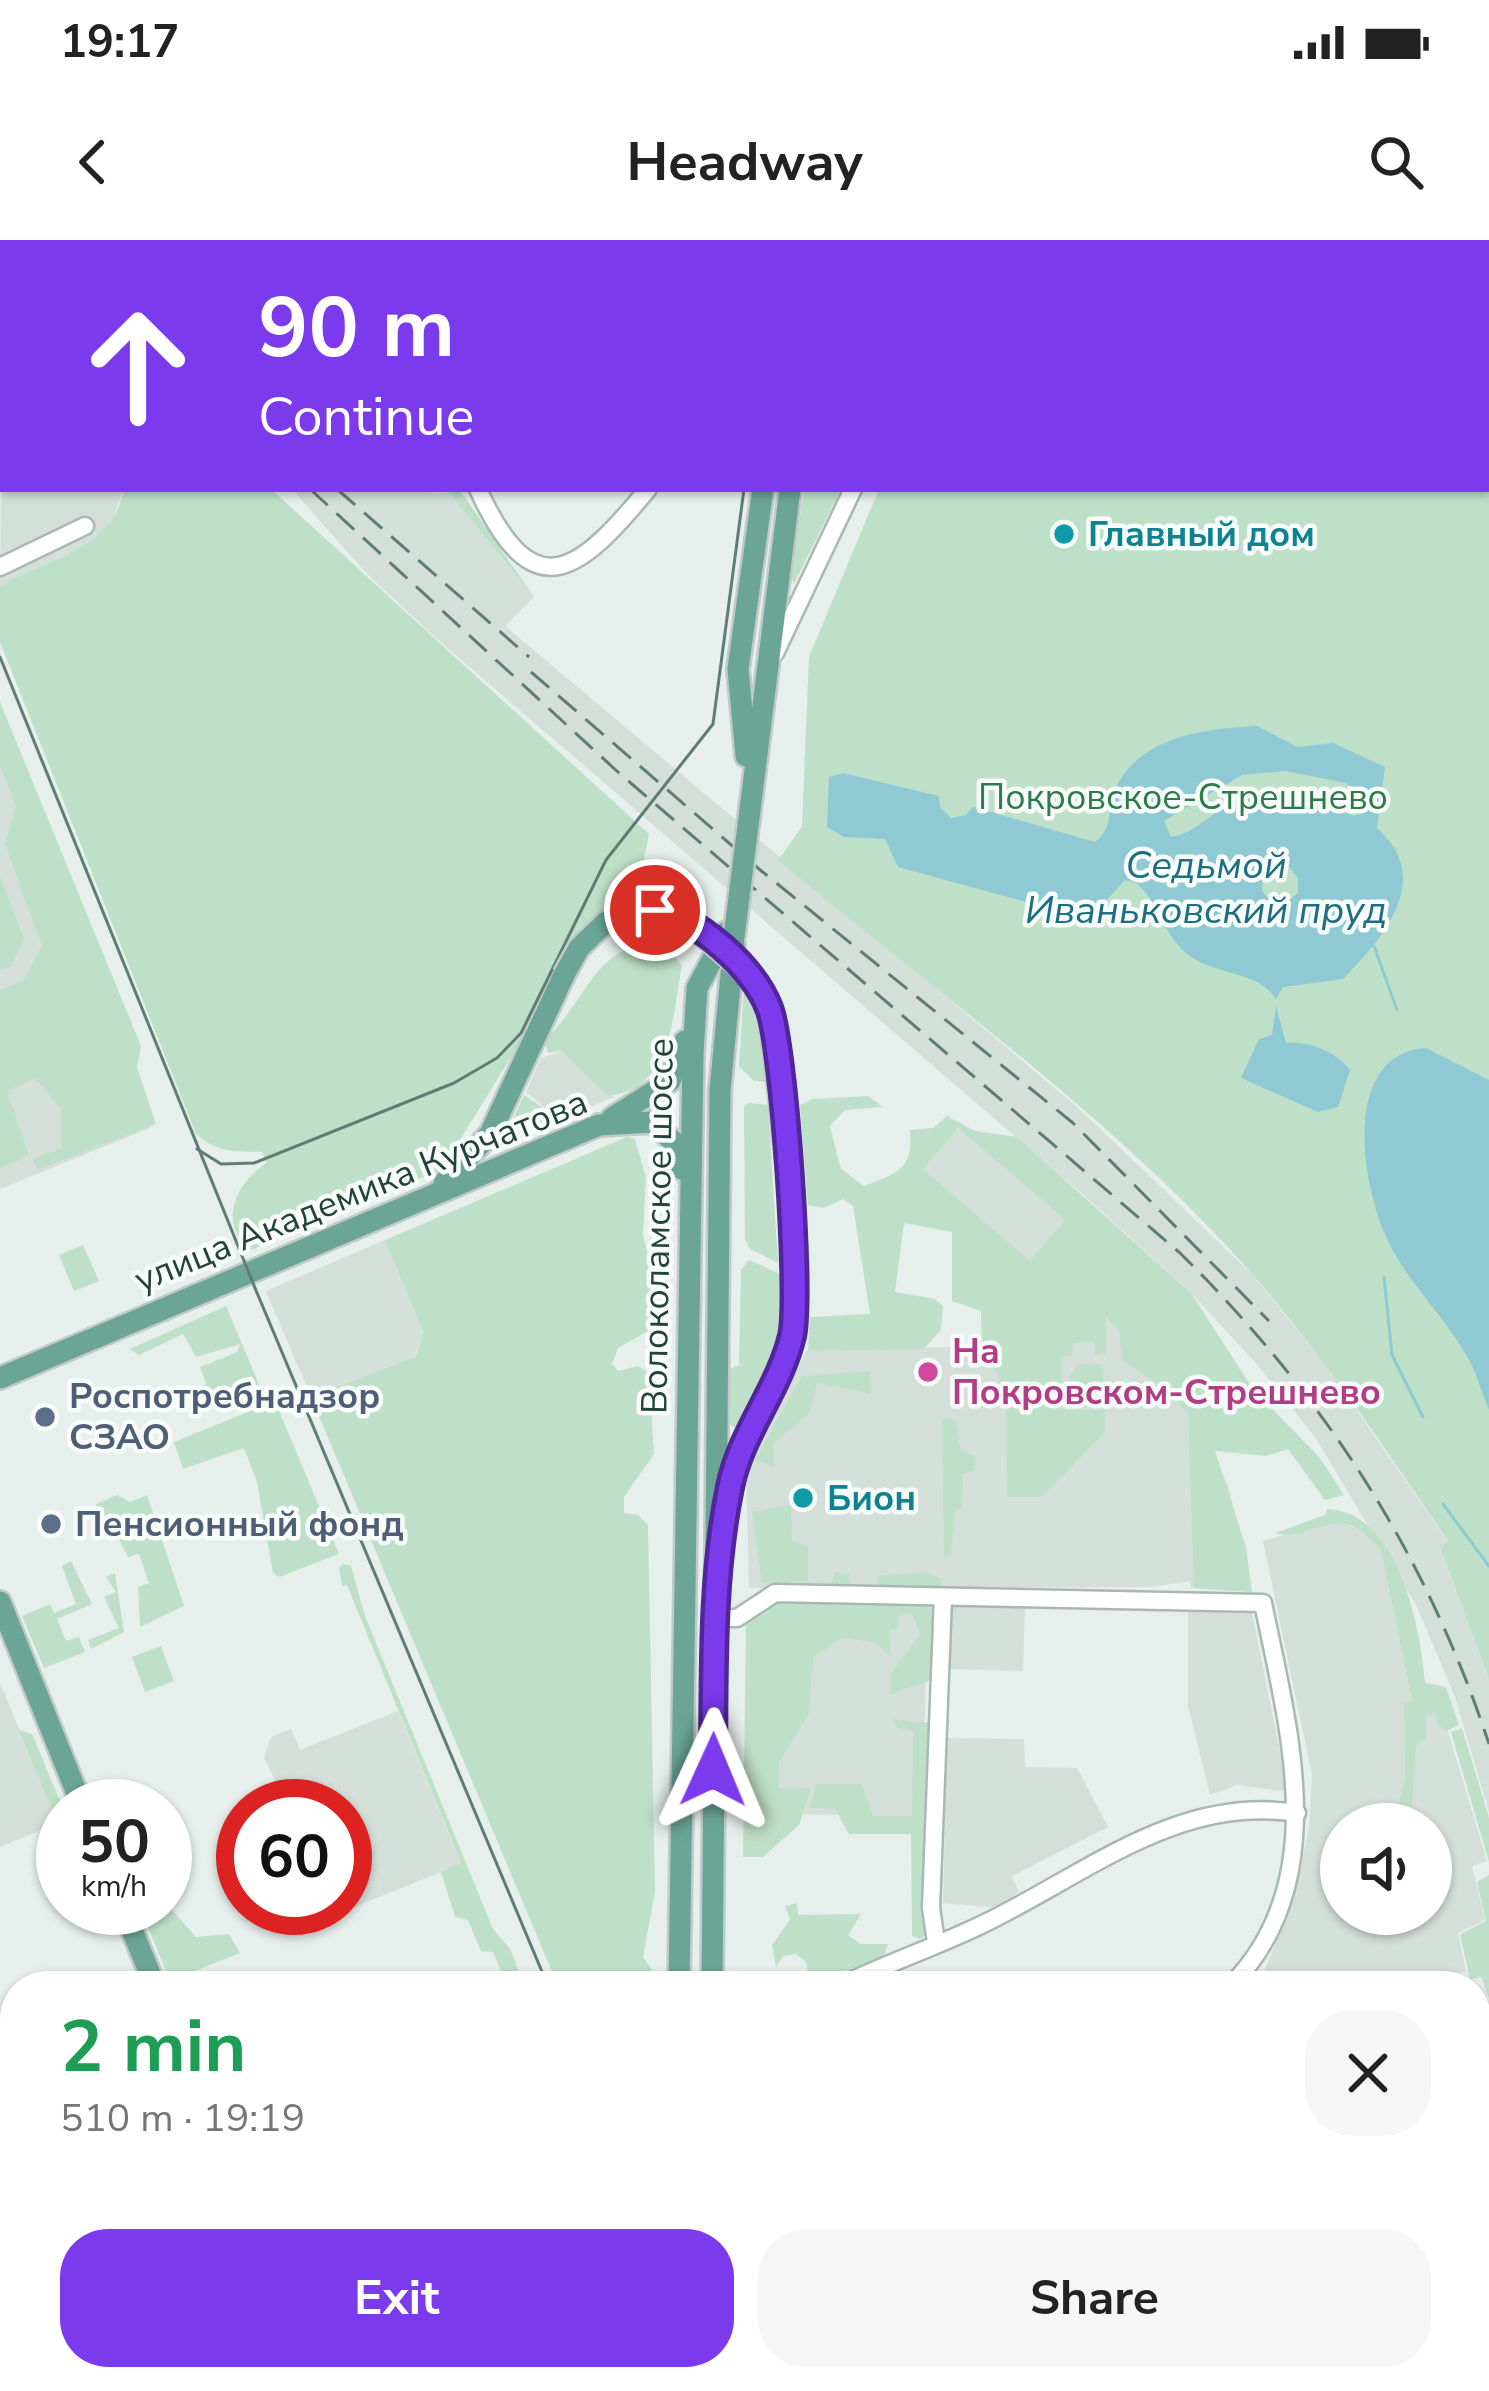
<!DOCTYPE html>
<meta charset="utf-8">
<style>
:root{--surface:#fff;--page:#f6f6f6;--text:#222;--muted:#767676;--accent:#7c3aed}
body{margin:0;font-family:"Nunito Sans",sans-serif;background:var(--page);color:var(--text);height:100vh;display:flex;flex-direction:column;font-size:45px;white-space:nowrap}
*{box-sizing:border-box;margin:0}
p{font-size:39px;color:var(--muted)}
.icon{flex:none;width:66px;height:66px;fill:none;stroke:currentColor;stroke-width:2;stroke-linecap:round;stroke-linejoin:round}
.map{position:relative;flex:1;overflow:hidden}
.sheet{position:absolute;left:0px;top:1731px;width:1491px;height:420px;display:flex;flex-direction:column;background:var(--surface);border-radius:48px 48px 0 0;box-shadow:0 3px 9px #0004}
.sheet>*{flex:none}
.hud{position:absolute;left:0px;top:0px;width:1491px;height:252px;box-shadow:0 3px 9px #0004;background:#7c3aed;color:#fff;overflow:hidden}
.fabs{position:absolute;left:1320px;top:1563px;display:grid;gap:24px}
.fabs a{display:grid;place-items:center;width:132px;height:132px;border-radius:50%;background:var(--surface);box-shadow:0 3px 9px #0004;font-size:60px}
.speed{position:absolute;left:36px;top:1539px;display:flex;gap:24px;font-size:60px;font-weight:700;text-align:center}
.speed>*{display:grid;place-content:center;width:156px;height:156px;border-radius:50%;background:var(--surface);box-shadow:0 3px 9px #0004;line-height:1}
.speed small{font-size:30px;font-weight:400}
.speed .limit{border:18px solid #d22;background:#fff;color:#111}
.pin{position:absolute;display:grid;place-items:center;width:102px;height:102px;color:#fff;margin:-51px;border:6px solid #fff;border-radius:50%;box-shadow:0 3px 12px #0007}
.me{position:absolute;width:132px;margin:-66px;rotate:1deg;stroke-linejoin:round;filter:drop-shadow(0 0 9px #0008)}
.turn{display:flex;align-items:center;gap:42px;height:252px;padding:0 60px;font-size:54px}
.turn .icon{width:156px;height:156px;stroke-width:2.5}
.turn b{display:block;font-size:84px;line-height:102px}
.round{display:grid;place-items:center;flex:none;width:126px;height:126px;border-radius:48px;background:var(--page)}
.head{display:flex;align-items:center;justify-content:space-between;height:204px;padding:0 60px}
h1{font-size:72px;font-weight:700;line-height:90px;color:#1e9e55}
.action{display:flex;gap:24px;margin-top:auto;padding:24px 60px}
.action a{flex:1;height:138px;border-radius:48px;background:var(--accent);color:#fff;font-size:48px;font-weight:700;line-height:138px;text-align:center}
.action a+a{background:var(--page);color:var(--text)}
.status{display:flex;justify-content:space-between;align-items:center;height:84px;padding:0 60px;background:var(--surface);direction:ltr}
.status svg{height:33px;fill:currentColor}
header{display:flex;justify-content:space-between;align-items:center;height:156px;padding:0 60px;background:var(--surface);font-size:54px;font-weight:700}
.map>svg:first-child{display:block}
.built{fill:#d4dfda;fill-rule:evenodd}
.green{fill:#bfe0c8;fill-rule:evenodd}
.water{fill:#8ec9d4;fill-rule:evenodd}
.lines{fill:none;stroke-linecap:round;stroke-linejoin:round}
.stream{stroke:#8ec9d4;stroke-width:3}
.minor-casing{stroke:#a8b8b2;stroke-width:21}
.major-casing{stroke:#c2cac8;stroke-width:26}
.minor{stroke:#fff;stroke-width:16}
.major{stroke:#6aa596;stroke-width:21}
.tram{stroke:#5f7d75;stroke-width:3}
.rail{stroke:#5f7d75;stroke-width:3;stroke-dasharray:24 12;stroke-linecap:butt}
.major-bridge-casing{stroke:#c2cac8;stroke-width:26;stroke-linecap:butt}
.major-bridge{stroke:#6aa596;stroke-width:21}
.route-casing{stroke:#51269a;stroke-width:30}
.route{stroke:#7c3aed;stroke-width:21}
.culture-dot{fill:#0f9aa8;stroke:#f7fbf9;stroke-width:4.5}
.hotel-dot{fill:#d1479c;stroke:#f7fbf9;stroke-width:4.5}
.service-dot{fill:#5c6f8a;stroke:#f7fbf9;stroke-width:4.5}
.labels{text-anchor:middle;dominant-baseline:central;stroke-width:9;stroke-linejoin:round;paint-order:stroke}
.culture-label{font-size:36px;font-weight:bold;fill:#0d838f;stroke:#f7fbf9;text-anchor:start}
.park-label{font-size:36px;fill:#2d7a4b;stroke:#f7fbf9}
.street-label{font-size:36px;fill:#24423a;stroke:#f7fbf9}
.hotel-label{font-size:36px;font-weight:bold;fill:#b23c85;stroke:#f7fbf9;text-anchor:start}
.service-label{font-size:36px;font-weight:bold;fill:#4e5e75;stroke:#f7fbf9;text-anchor:start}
.water-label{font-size:39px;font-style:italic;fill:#1c6f80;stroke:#f7fbf9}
</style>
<div class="status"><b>19:17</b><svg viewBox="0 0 49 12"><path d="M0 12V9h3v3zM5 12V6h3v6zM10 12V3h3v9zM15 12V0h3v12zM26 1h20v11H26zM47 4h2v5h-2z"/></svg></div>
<header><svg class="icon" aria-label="back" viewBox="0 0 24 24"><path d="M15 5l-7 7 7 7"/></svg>Headway<svg class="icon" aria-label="search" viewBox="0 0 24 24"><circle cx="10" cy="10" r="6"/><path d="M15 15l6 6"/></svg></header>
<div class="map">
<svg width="1489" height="2151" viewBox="0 0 1489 2151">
<rect width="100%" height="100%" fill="#e6efeb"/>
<g class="built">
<path d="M3,53V249H124L110,286L93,302L0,346Z"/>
<path d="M292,249L449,253L534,357L505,386L1075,865L1251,1033L1322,1120L1448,1302L1440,1309L1489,1439V1572L1455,1457L1417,1367L1315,1197L1254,1121L1192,1054L1089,960L437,399L366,333Z"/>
<path d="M0,506L150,888L0,949Z"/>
<path d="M562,811L614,857L551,883L545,868L526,852L541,818Z"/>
<path d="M958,887L1065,980L1030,1022L922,929Z"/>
<path d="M385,1000L423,1092L415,1116L311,1157L266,1051Z"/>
<path d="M1104,1076L1169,1117L1229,1248L1252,1352L1191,1348L1190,1341L1152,1347L749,1348L746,1227L807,1110L998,1106Z"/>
<path d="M1334,1280L1367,1292L1381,1311L1412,1461L1438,1458L1487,1621L1472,1626L1485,1680L1458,1693L1466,1731L1411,1746H1258L1294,1658L1309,1588L1312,1535L1263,1301ZM1341,1584H1431V1674H1341Z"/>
<path d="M776,1361L928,1364L922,1577L756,1573L763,1370Z"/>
<path d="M957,1365H1025L1023,1431L950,1429L951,1368Z"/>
<path d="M1188,1368L1252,1373L1288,1552L1237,1545L1210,1555L1188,1466Z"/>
<path d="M0,1443L58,1583L0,1607Z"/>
<path d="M398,1471L461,1624L332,1676L328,1668H345V1566H288L264,1518L271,1497L291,1489L300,1510Z"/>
<path d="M947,1498L1024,1499L1025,1527L1077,1528L1108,1587L1012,1636L1019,1652L998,1668L943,1663Z"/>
<path d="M15,1834V2071L0,2077V1839Z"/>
<path d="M1489,2038V2151H1431L1418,2136H1476V2045Z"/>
<path d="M797,2136H877L889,2151H794Z"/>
<path d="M1029,2136H1123L1107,2147L1110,2151H1012Z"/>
</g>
<g class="green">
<path d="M1003,0H1489V1439L1440,1308L1448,1301C1386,1210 1325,1118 1253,1035C1115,878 937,754 778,620L802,587L809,417L879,249H1488V3Z"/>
<path d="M124,249H271L649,594L639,644L568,704L532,783L442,929L249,1011C219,979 234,946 266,923L262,912C236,911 216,913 196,894L0,402V346C47,318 113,311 124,249Z"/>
<path d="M440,249H459L534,357L449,253Z"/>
<path d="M804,249H841L794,344L791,339Z"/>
<path d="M0,462L141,806L137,827L156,884L37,930L33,919L61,908V869L35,838L7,851L29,916L0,928V750L23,741L42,706L5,604L16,567L0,526Z"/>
<path d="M0,636L24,699L11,726L0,730Z"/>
<path d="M662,701L682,725C672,776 673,849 608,856L562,811L548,813L544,800C589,761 591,705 662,701Z"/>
<path d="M746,717C781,755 790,793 792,844L754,841L739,826Z"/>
<path d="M524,855L542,867L549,882L518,898L513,879Z"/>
<path d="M868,856L883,867L845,870L830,886L841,929L864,946C899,932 913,930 910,890L933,888L947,876L975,891L1017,897L1192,1054L1252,1148L1320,1218L1344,1255L1325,1260L1288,1209L1266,1216L1215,1211L1246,1307L1252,1352L1194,1348L1188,1175L1170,1152L1122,1120L1119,1090L1106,1077V1113L1095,1115V1102L1073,1103L1072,1115L1061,1117V1170H1105V1192L1042,1257H1007L1006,1164H999V1136L982,1113L981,1071L952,1061V992L904,983L895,1052L935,1059L943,1066L941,1090L924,1109L808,1111L810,1077L870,1074L853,966L843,959L824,968L808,965L800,865L812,859ZM958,888L1065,980L1030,1021L923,929Z"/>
<path d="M749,863L768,865L778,1023L750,1009L745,999L744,866Z"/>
<path d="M627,897L635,899L646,938L643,994L656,1054L648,1091L618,1108L612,1124L618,1131L638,1126L649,1133L654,1214L624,1257V1273L638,1275L648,1285L655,1652L643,1717L654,1733L651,1746H558L311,1157L416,1116L423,1092L385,1000Z"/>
<path d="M83,1005L99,1041L74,1051L59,1015Z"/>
<path d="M749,1020L780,1034L781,1059L790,1071L803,1074C799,1121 786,1172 741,1194L727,1181L730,1129L739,1125L741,1030Z"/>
<path d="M226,1066L260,1147L196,1171L190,1151L206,1144L200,1127L237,1112L240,1104L196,1117L183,1094L139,1115L130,1109Z"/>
<path d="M1079,1124L1102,1125L1104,1143L1093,1144V1157L1103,1161L1073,1157L1070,1136Z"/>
<path d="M870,1131L871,1154L817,1143L810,1173L774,1203V1227L755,1220L802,1136Z"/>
<path d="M275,1161L339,1314L279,1337L273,1333L257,1242L244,1208L183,1229L174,1202Z"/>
<path d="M942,1177L956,1180L960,1209L976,1217L974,1231L963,1233L962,1268L955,1271L951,1313L944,1318Z"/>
<path d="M117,1255L130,1262L147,1255L184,1366L140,1387L138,1347L149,1343L139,1314L128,1317L113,1288L104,1290L96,1264Z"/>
<path d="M791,1265L792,1301L808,1305V1341L762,1343L752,1272Z"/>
<path d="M1327,1269C1398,1271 1421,1388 1425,1443L1446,1447L1459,1485L1446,1491L1437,1484L1435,1471L1426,1476V1498L1416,1506L1412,1566L1404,1570L1401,1584H1394L1405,1539L1404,1463L1412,1461L1381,1311C1338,1254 1313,1305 1275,1293L1325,1275Z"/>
<path d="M71,1321L92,1364L57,1379L66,1401L79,1397L85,1412L44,1428L22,1376L50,1364L54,1373L76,1364L62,1326Z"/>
<path d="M343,1324L351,1326L365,1376L493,1689L510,1709L525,1746H507L493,1712L481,1711L468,1680L455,1677L441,1632L461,1623L347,1345L342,1346L339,1327Z"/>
<path d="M835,1332L849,1334L851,1346L877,1345L878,1336L925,1332L941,1338L931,1440L890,1455L891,1433L920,1395L913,1375L899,1374L898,1389H889L891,1417L875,1402L842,1398L813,1417L809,1474L779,1522V1549L811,1548L799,1585L763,1617H743L746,1383L782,1358L827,1359Z"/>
<path d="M115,1333L124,1392L91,1409L88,1400L119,1388L104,1357L116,1352L106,1337Z"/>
<path d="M161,1406L174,1441L145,1452L132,1417Z"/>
<path d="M892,1479L928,1483L929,1692L920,1699L912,1696L911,1594H849L835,1569L810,1568L816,1544H862L873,1576H912L913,1491L898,1488Z"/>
<path d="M1462,1488L1489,1578V1622L1451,1492Z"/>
<path d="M19,1490L32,1494L63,1568L56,1579Z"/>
<path d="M1489,1635V1758L1481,1737L1470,1739L1460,1694L1486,1681L1477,1642Z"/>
<path d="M797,1663L798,1675L861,1674L848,1695L861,1704H888L884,1715L836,1735L808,1734L806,1722L796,1714L783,1716L776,1727L772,1705L790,1680L785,1666Z"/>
<path d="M162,1668L172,1670L196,1697L229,1694L240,1713L170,1741L143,1675Z"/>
<path d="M15,2109V2136H574L571,2151H0V2115Z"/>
</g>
<g class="water">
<path d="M1257,486L1297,507L1333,503L1385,527L1377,588C1435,639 1383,698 1343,739L1283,747L1276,759C1259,732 1219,735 1193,718C1163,699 1161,663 1136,643L1125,640L1096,672L1078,676L898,627L885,599L844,597L827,587L829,537L843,533L939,556L940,567L951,578L966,575L973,567L1095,602C1114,588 1107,568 1115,550C1139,495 1206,489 1257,486ZM1285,531L1346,543L1363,555L1362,571L1354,576C1305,560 1270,538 1220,570C1203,581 1191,594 1171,597L1164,581L1242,535ZM1274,626L1289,627L1298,638V653L1287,662H1272L1262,651L1263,636Z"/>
<path d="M1276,766L1286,803C1308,800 1336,812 1350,830L1338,867L1318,872L1241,838L1259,799L1272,795Z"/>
<path d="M1426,808L1489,840V1170C1482,1153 1477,1134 1468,1118C1446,1078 1410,1045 1389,1003C1362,950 1339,814 1426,808Z"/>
</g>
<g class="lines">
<g class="stream">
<path d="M1374,706L1397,770"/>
<path d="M1384,1037L1392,1115L1423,1177"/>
<path d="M1443,1264L1489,1326"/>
</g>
<defs>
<g id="minor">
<path d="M337,0L338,3"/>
<path d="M977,3L978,0"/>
<path d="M478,249C534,373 581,330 648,249"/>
<path d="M0,327L85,286"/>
<path d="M775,413L853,249"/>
<path d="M715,1378H737L775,1353L1263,1363C1288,1487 1334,1643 1230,1746"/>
<path d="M936,1702L931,1668L943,1357"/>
<path d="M840,1746C887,1723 936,1707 983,1684C1085,1635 1178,1554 1297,1573"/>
<path d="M0,2096L15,2090"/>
<path d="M1411,2136L1424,2151"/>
</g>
<g id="major">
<path d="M794,3L795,0"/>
<path d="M822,3L823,0"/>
<path d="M746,516L738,429L763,249"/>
<path d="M755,530L790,249"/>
<path d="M612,878L670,841L685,801"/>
<path d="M444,943L490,894L564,735"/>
<path d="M0,1138L599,885L652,882L674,902L682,929"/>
<path d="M726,1273C735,1199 780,1159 793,1091C805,1024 787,945 782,877"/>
<path d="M0,1362L82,1566"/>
<path d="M123,1668L155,1746"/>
<path d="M679,1746L693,814L697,748L727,692"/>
<path d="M712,1746L720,850L734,704"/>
<path d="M658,2136L659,2151"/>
<path d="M686,2136V2151"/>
<path d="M712,2136V2151"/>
<path d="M736,2136V2151"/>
<path d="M758,2136L763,2151"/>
<path d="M583,2151L586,2136"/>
</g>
</defs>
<use href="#minor" class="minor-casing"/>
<use href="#major" class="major-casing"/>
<use href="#minor" class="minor"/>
<use href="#major" class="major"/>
<g class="tram">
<path d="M774,3L775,0"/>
<path d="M0,417L255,1048L548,1746"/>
<path d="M197,909L221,924L254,923L454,843L497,818L521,793L606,620L713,484L744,249"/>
<path d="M550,2151L553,2136"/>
</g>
<g class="rail">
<path d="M147,0L149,3"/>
<path d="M310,249L619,533L1180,1013C1323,1154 1426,1313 1489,1504"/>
<path d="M337,249L529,417"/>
<path d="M531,432L759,629L1073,883L1269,1081"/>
<path d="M1476,1891L1489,1885"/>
<path d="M1476,1925L1489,1919"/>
<path d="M1025,2151L1044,2136"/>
</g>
<defs>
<g id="major-bridge">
<path d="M734,697L755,530"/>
<path d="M564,735L579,708L606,682L655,671L685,680L753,738L769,766L782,877"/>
</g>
</defs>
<use href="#major-bridge" class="major-bridge-casing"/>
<use href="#major-bridge" class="major-bridge"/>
</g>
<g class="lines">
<defs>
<path id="route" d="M655,670C698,678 753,727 769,768C784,806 801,1056 792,1096C779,1150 741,1192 730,1247C711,1339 714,1436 713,1530"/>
</defs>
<use href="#route" class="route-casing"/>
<use href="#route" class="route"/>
</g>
<g class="culture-dot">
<circle cx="1064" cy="294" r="12"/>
<circle cx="803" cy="1258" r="12"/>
</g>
<circle class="hotel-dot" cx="928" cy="1132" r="12"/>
<g class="service-dot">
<circle cx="45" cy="1177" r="12"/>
<circle cx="51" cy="1284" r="12"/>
</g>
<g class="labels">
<g class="culture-label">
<text x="1088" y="294">Главный дом</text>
<text x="827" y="1258">Бион</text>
</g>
<g class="park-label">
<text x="1183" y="557">Покровское-Стрешнево</text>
</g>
<g class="street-label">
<text transform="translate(361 951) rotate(-22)">улица Академика Курчатова</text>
<text transform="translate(658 986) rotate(-89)">Волоколамское шоссе</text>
</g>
<g class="hotel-label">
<text x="952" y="1111">На<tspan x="952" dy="41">Покровском-Стрешнево</tspan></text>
</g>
<g class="service-label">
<text x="69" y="1156">Роспотребнадзор<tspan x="69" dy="41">СЗАО</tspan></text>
<text x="75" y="1284">Пенсионный фонд</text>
</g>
<g class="water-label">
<text x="1206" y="625">Седьмой<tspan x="1206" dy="45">Иваньковский пруд</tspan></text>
</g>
</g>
</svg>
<div class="fabs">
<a><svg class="icon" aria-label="sound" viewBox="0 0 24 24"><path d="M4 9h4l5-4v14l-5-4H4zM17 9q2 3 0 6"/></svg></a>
</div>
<div class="speed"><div>50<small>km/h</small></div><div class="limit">60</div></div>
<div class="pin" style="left:655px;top:670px;background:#d93025"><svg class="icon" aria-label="arrive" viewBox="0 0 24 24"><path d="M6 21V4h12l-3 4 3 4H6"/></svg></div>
<svg class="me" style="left:713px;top:1530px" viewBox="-20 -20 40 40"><path d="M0-17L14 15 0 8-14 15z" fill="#7c3aed" stroke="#fff" stroke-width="4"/></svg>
<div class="hud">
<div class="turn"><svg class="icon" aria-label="ahead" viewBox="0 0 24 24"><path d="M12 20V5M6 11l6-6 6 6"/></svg><div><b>90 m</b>Continue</div></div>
</div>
<section class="sheet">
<div class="head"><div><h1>2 min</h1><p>510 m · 19:19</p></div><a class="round"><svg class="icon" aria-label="close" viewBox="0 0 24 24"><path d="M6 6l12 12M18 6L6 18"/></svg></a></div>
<div class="action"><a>Exit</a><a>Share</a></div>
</section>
</div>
